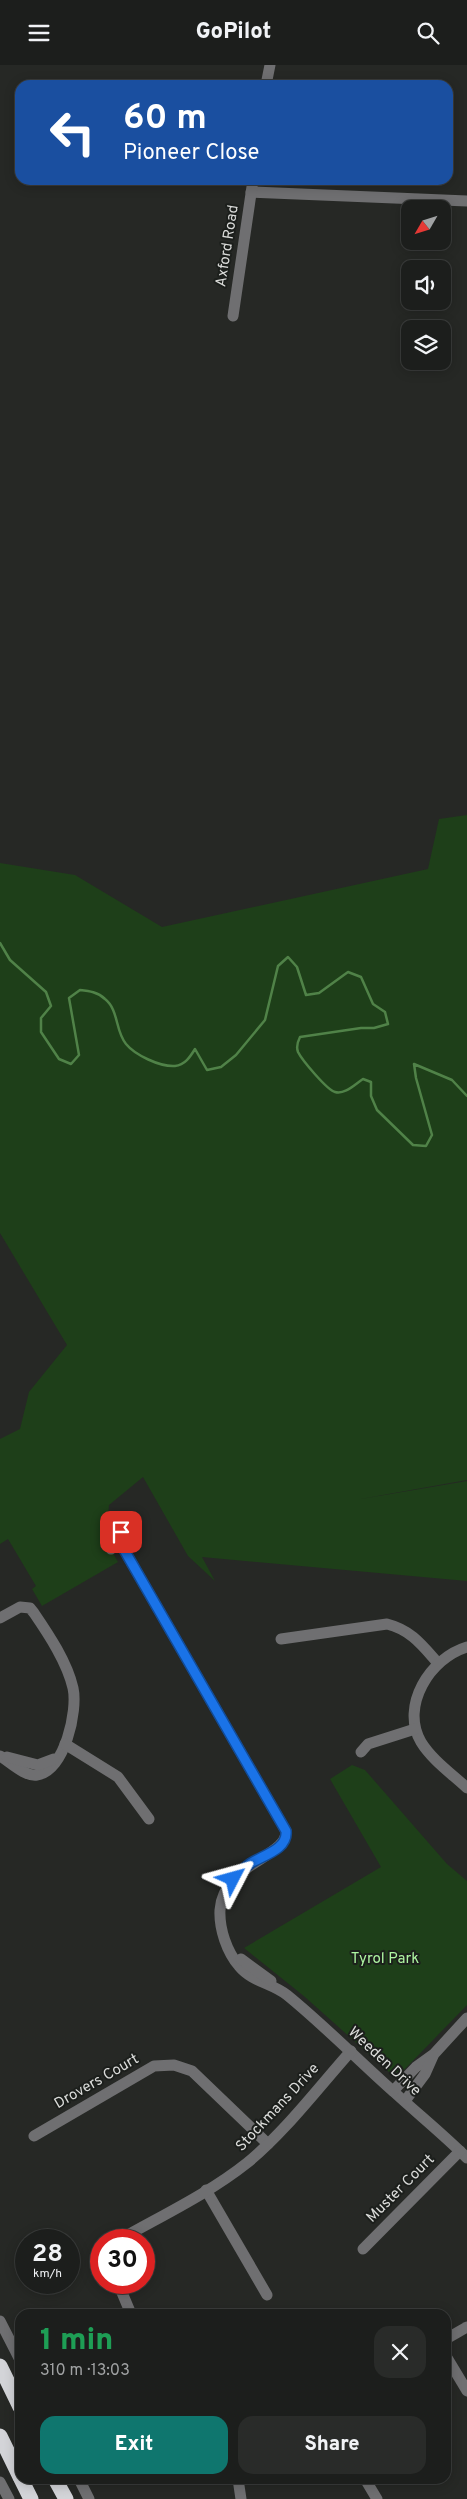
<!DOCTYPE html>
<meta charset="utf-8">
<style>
:root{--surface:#1c1e1c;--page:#292b29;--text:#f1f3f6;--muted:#a0a2a3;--line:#3a3c3b;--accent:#0f766e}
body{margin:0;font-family:Overpass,sans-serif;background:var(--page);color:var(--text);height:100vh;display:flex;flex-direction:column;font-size:19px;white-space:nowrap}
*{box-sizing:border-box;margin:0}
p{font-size:16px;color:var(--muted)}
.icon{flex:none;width:28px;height:28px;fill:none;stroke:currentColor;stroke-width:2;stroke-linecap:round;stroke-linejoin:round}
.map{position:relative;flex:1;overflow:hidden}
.drawer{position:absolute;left:15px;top:2244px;width:436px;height:175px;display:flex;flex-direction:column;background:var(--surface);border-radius:15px;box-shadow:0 2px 12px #0003,0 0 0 1px var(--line)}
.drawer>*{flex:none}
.hud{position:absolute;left:15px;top:15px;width:438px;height:105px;border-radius:15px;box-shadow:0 2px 12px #0003,0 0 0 1px var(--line);background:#1a4fa0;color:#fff;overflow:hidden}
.needle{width:32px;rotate:231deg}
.tools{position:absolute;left:401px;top:135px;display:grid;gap:10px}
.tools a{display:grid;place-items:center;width:50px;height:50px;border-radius:10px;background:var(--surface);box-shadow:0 2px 12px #0003,0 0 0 1px var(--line);font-size:25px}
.speed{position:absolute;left:15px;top:2164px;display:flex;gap:10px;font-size:25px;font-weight:700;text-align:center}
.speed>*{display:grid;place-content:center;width:65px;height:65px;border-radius:50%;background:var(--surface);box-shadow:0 2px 12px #0003,0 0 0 1px var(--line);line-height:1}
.speed small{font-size:12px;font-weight:400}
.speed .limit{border:8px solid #d22;background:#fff;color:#111}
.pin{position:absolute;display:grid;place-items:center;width:42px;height:42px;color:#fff;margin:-21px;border-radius:10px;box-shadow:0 2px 8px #0006}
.me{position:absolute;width:55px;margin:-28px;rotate:51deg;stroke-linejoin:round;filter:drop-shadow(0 0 4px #0008)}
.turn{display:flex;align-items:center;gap:18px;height:105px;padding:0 25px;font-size:22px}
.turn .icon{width:65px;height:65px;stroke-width:2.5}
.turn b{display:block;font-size:35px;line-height:42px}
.round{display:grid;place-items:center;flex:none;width:52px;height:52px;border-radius:15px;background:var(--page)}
.headline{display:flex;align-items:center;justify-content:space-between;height:85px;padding:0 25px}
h1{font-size:30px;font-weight:800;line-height:38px;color:#1e9e55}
.action{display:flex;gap:10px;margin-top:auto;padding:10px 25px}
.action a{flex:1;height:58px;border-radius:15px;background:var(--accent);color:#fff;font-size:20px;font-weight:800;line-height:58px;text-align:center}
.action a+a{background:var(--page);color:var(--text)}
header{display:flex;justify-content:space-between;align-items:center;height:65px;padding:0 25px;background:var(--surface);font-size:22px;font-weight:800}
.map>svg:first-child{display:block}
.green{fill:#1e3f19}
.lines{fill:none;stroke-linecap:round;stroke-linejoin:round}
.stream{stroke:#508248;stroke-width:2.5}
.minor{stroke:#6f6f71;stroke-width:11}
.highway{stroke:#d3d4d8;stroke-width:15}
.route-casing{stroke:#114b97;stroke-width:12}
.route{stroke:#1a73e8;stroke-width:9}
.labels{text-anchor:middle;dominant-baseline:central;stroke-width:4;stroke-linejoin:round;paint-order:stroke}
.street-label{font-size:15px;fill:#dadbd9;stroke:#1c1f1c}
.park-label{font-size:15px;fill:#aef5a2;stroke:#1c1f1c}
</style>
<header><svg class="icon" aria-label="menu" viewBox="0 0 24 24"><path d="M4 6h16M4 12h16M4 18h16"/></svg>GoPilot<svg class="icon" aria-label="search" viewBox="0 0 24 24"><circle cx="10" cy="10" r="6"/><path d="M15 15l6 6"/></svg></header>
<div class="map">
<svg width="467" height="2434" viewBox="0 0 467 2434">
<rect width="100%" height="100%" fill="#262825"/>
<g class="green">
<path d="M467,750V1415L355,1435L467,1416V1516L202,1492L215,1516L188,1491L143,1412L109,1440L107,1462L112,1467L106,1476L118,1497L42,1541L32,1524L36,1521L8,1474L0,1479V1374L20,1364L29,1327L67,1280L0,1168V798L75,810L162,862L428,804L439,754Z"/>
<path d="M352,1700L365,1705L447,1799L467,1816V1940L402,2007L390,2008L305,1932L244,1883L381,1802L330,1714Z"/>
</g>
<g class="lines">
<path class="stream" d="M0,878L10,895L46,927L51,941L41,953V967L59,994L71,999L79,990L69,933L80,925C89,926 98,927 105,934C119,945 115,966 126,979C135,990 160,1002 175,1001C185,1000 190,992 195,984L207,1005L221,1002L236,990L265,955L278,901L288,892L297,902L306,930L319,928L348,907L361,912L373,939L385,947L388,959L374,963H361L300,972C298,976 296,982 298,987C302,995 327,1025 335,1027C345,1030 355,1019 363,1014L371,1017V1031L377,1045L413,1080L426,1081L432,1070L416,1013L414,999L452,1015L467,1031"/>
<g class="minor">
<path d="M266,20L270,0"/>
<path d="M251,127L467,136"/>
<path d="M233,251L253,115"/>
<path d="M119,1476L286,1766C288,1792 223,1798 220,1845C219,1864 227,1887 239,1901C252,1917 272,1918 287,1930C325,1961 358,1995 394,2027C418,2049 444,2070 467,2093"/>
<path d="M111,1484L119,1476L121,1467"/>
<path d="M0,1553L20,1542L30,1543L34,1548C49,1570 67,1597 73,1623C78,1645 65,1706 37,1710C25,1712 10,1697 0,1691"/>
<path d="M281,1574L387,1559C411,1565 422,1580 437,1597"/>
<path d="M467,1582C430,1593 400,1641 421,1677C432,1695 452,1709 467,1723"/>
<path d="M65,1679L118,1712L149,1754"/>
<path d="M361,1687L368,1679L415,1664"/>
<path d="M7,1692L38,1700L54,1694"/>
<path d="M241,1894L271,1916"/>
<path d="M393,2026L416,2002L434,1989L467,1953"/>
<path d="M405,2036L425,2009L433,1991"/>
<path d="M34,2071L154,2001L174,2000L192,2006L268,2079"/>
<path d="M206,2125L267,2230"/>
<path d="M119,2175C161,2151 208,2129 247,2098C285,2067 318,2023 351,1986"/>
<path d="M363,2184L460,2086"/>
<path d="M118,2218L131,2249"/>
<path d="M0,2256L20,2295"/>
<path d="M446,2274L467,2262"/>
<path d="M446,2291L467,2326"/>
<path d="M79,2414L89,2434"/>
<path d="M238,2414L241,2434"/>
<path d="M365,2414L377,2434"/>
<path d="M0,2417L9,2434"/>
</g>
<g class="highway">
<path d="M0,2301L20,2342"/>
<path d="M0,2371L20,2412"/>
<path d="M21,2414L31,2434"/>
<path d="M55,2414L66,2434"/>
</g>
</g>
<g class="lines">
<defs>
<path id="route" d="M121,1467L119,1476L286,1766C288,1784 264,1790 251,1798C244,1803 239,1808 233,1814"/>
</defs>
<use href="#route" class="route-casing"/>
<use href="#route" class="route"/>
</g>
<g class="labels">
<g class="street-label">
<text transform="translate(228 181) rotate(-81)">Axford Road</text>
<text transform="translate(384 1997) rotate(43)">Weeden Drive</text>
<text transform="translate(97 2017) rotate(-30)">Drovers Court</text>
<text transform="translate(278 2043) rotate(-47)">Stockmans Drive</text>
<text transform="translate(401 2124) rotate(-45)">Muster Court</text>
</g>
<g class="park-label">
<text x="385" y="1894">Tyrol Park</text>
</g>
</g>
</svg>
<div class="tools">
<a><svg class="needle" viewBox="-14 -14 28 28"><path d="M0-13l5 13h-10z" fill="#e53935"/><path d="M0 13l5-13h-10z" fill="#a0a2a3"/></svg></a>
<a><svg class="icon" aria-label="sound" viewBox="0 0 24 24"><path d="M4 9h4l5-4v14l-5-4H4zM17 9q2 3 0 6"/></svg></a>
<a><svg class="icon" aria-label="layers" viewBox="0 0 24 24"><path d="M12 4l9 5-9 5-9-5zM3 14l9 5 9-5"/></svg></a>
</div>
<div class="speed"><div>28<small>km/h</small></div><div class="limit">30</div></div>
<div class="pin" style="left:121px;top:1467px;background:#d93025"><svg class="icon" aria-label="arrive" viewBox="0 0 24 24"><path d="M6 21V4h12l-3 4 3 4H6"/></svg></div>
<svg class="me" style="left:233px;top:1814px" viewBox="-20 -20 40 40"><path d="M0-17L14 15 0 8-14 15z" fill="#1a73e8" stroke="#fff" stroke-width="4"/></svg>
<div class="hud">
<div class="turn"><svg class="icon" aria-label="left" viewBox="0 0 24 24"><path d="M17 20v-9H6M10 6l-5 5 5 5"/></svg><div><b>60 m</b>Pioneer Close</div></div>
</div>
<section class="drawer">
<div class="headline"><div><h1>1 min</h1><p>310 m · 13:03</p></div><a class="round"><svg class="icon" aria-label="close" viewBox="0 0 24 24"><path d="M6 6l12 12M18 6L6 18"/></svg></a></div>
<div class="action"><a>Exit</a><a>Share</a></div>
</section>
</div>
